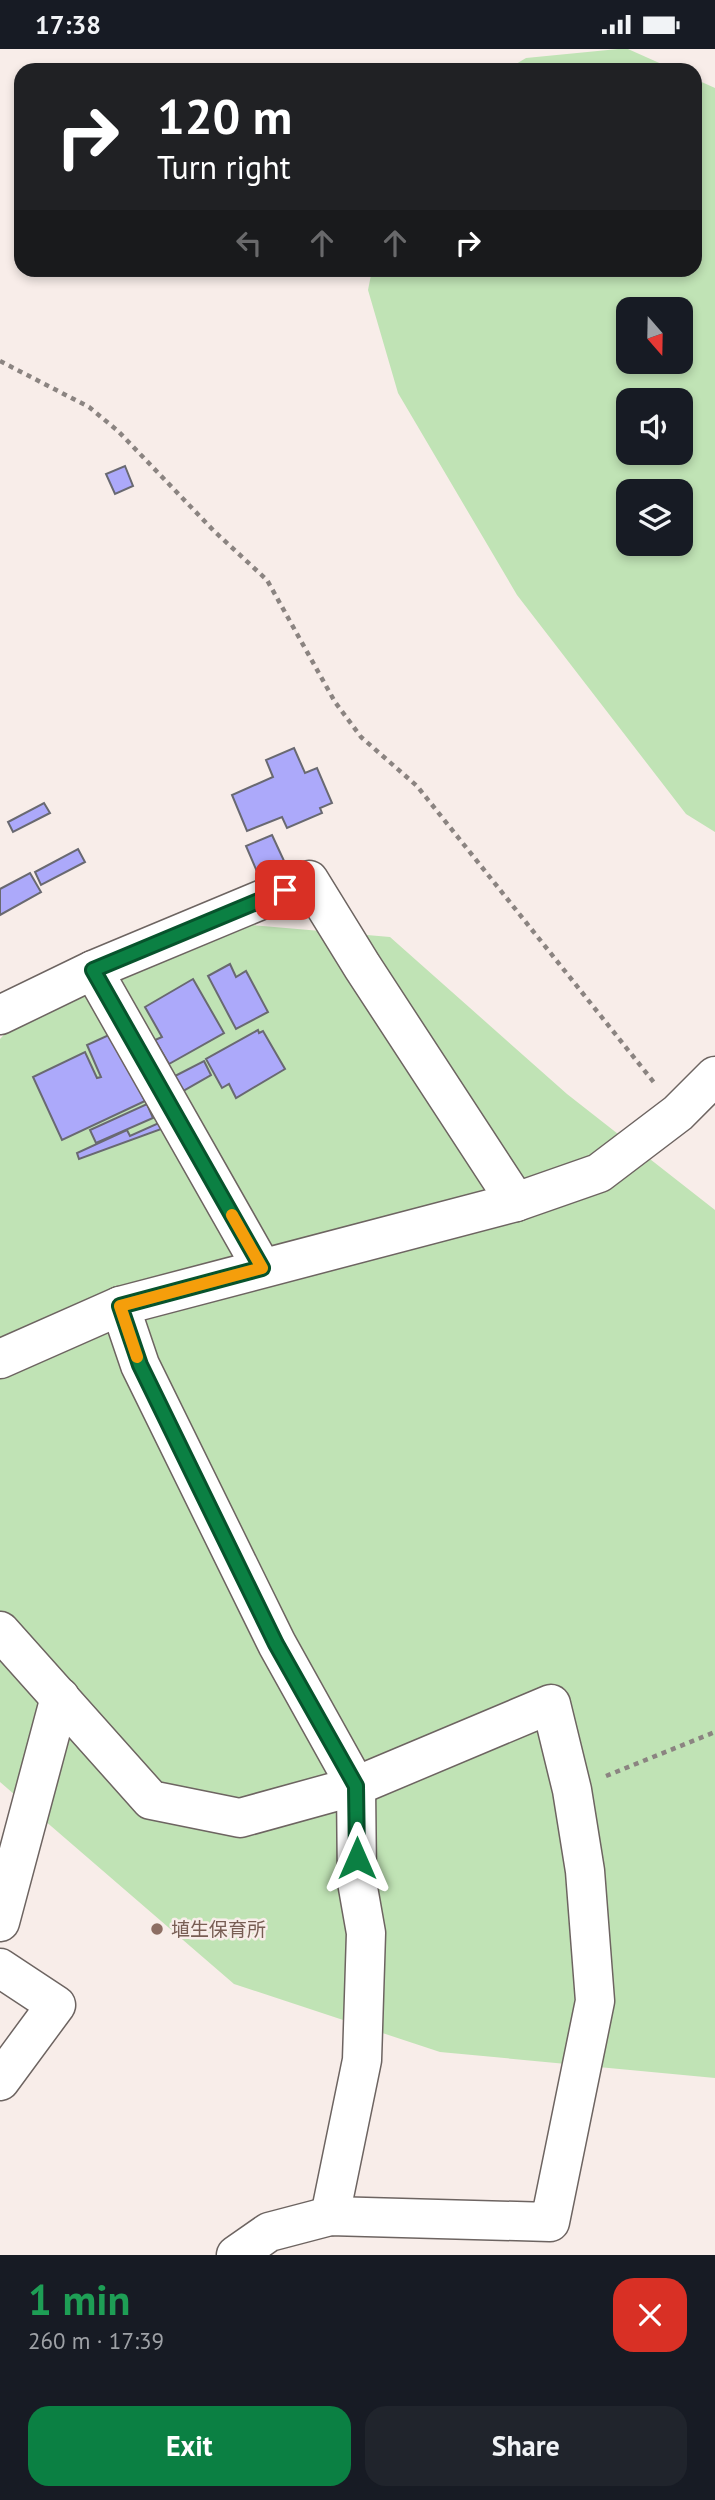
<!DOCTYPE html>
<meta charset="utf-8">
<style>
:root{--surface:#171b24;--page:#20242c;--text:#f1f3f6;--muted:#9ea1a6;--accent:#0b8043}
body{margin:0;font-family:"PT Sans","Noto Sans JP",sans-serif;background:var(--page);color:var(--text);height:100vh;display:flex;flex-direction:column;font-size:26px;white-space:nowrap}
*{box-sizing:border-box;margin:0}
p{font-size:23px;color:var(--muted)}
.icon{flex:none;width:38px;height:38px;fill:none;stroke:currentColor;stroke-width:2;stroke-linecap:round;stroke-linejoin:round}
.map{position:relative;height:2206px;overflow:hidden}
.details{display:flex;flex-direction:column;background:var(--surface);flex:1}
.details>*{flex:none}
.banner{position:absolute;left:14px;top:14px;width:688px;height:214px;border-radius:21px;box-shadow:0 4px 10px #0003;background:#202124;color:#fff;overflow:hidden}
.needle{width:46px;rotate:160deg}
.fabs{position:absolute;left:616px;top:248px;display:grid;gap:14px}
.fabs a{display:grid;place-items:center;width:77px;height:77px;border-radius:14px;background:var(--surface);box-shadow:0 4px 10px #0003;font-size:35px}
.pin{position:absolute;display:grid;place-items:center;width:60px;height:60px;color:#fff;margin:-30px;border-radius:14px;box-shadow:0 4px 10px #0006}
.me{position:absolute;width:77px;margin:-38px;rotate:0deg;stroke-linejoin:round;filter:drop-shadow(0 0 5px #0008)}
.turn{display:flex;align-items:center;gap:24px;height:147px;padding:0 28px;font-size:32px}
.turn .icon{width:91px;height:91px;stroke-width:2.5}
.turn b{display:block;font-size:49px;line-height:60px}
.lanes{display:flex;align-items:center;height:66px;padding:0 28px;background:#0003;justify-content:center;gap:35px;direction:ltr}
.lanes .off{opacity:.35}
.round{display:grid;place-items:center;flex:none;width:74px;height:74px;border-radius:21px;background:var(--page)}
.headline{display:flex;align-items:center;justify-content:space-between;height:119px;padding:0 28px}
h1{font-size:42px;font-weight:700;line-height:52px;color:#1e9e55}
.cta{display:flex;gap:14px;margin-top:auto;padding:14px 28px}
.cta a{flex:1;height:80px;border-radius:21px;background:var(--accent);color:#fff;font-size:28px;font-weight:700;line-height:80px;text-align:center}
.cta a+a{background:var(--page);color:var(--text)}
.status{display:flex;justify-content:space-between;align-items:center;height:49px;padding:0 35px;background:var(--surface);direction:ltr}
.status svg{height:19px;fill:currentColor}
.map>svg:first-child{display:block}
.green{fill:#c0e3b5;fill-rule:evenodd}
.building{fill:#aca9fa;stroke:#696971;stroke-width:2}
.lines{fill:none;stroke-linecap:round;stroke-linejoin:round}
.street-casing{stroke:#6d6461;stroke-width:41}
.secondary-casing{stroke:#6d6461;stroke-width:41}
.path{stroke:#8b8481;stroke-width:4.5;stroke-dasharray:5 5;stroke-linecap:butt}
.street{stroke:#fff;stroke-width:38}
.secondary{stroke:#fff;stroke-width:38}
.route-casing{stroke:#07532c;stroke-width:18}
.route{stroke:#0b8043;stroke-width:12}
.slow{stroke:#f59e0b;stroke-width:12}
.education-dot{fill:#8d6e63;stroke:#f8ede9;stroke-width:2.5}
.labels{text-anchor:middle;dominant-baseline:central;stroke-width:5;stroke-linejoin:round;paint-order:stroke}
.education-label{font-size:19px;fill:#785e54;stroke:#f8ede9;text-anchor:start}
</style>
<div class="status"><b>17:38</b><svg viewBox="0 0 49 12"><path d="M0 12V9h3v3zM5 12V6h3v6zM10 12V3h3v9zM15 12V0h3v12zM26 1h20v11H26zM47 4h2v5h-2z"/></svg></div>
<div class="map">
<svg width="715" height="2206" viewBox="0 0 715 2206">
<rect width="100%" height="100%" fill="#f8ede9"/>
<g class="green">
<path d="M618,0H628L675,21H506L526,9Z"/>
<path d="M695,30L715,39V783L686,765L517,546L398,344L368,241L372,221L695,220ZM628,261H681V313H628ZM628,352H681V404H628ZM628,443H681V495H628Z"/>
<path d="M206,872L390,888L567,1045L715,1161V2029L440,2003L234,1935L0,1733V990L75,907Z"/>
</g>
<g class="building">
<path d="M125,417L133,437L115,445L106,425Z"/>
<path d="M294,699L305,724L317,719L332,754L320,759L322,764L287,779L282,768L247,782L232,746L273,728L266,711Z"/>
<path d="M44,754L50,764L13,783L8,773Z"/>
<path d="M272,786L285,814L258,825L246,797Z"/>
<path d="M78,800L85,813L41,836L35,823Z"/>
<path d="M30,824L41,843L0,866V840Z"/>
<path d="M230,915L236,928L246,922L268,963L236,980L208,927Z"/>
<path d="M193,930L224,984L169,1015L155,991L162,988L145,958Z"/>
<path d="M258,981L259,984L263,982L285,1020L236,1049L229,1035L222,1039L206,1010Z"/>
<path d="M111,985L145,1052L62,1091L33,1028L85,1003L97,1029L101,1028L87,996Z"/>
<path d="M204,1012L211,1026L183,1042L175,1027Z"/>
<path d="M147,1055L153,1069L96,1094L90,1081Z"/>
<path d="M161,1073L164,1079L79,1110L77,1104L127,1081L130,1087Z"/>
</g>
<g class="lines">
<defs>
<g id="street">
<path d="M93,921L262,1219"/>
<path d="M0,966L93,921L309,831L362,917L516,1153"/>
<path d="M120,1257L140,1316L277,1595L356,1737L357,1833L366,1884L362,2011L330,2167"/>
<path d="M0,1582L151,1751L240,1769L356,1737L551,1655L572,1741L585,1822L595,1952L550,2173L330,2167L269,2183L236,2206"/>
<path d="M0,1873L60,1648"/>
<path d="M0,1919L56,1956L0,2032"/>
</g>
<path id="secondary" d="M0,1310L120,1257L516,1153L599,1124L678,1064L715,1027"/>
</defs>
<use href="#street" class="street-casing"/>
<use href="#secondary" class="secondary-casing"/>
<g class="path">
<path d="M0,312L89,358L118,382L214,482L267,531L335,653L361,688L417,737L656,1036"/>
<path d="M606,1727L715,1683"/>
</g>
<use href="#street" class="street"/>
<use href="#secondary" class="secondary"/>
</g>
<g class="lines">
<defs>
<path id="route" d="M285,841L93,921L262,1219L120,1257L140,1316L276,1595L356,1737L357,1809"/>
</defs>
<use href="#route" class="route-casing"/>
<use href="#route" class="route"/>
<path class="slow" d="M137,1308L120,1257L262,1219L232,1166"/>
</g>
<circle class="education-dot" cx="157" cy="1880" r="7"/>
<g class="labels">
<g class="education-label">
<text x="171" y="1880">埴生保育所</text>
</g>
</g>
</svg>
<div class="fabs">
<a><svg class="needle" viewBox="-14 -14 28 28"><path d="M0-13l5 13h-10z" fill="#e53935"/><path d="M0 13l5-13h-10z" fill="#9ea1a6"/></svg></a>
<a><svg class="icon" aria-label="sound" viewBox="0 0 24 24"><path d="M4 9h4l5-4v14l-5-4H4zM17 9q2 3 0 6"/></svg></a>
<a><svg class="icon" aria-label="layers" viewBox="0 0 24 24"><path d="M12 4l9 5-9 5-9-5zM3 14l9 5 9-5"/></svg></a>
</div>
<div class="pin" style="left:285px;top:841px;background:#d93025"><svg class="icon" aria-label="arrive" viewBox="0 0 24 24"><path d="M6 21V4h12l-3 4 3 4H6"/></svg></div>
<svg class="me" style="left:357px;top:1809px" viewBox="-20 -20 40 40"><path d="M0-17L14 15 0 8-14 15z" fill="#0b8043" stroke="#fff" stroke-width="4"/></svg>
<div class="banner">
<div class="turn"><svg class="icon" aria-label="right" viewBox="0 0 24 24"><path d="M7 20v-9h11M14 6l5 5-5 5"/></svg><div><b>120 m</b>Turn right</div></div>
<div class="lanes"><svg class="icon off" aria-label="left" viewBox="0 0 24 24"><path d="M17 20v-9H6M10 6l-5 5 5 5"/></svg><svg class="icon off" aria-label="ahead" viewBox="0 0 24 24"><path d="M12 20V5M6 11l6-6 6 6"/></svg><svg class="icon off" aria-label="ahead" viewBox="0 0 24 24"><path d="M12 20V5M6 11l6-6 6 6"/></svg><svg class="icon" aria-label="right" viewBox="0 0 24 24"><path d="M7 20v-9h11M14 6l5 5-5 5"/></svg></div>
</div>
</div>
<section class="details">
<div class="headline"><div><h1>1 min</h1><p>260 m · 17:39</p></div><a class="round" style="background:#d93025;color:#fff"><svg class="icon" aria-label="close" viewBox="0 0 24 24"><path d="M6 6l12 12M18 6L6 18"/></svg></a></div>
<div class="cta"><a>Exit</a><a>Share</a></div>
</section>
